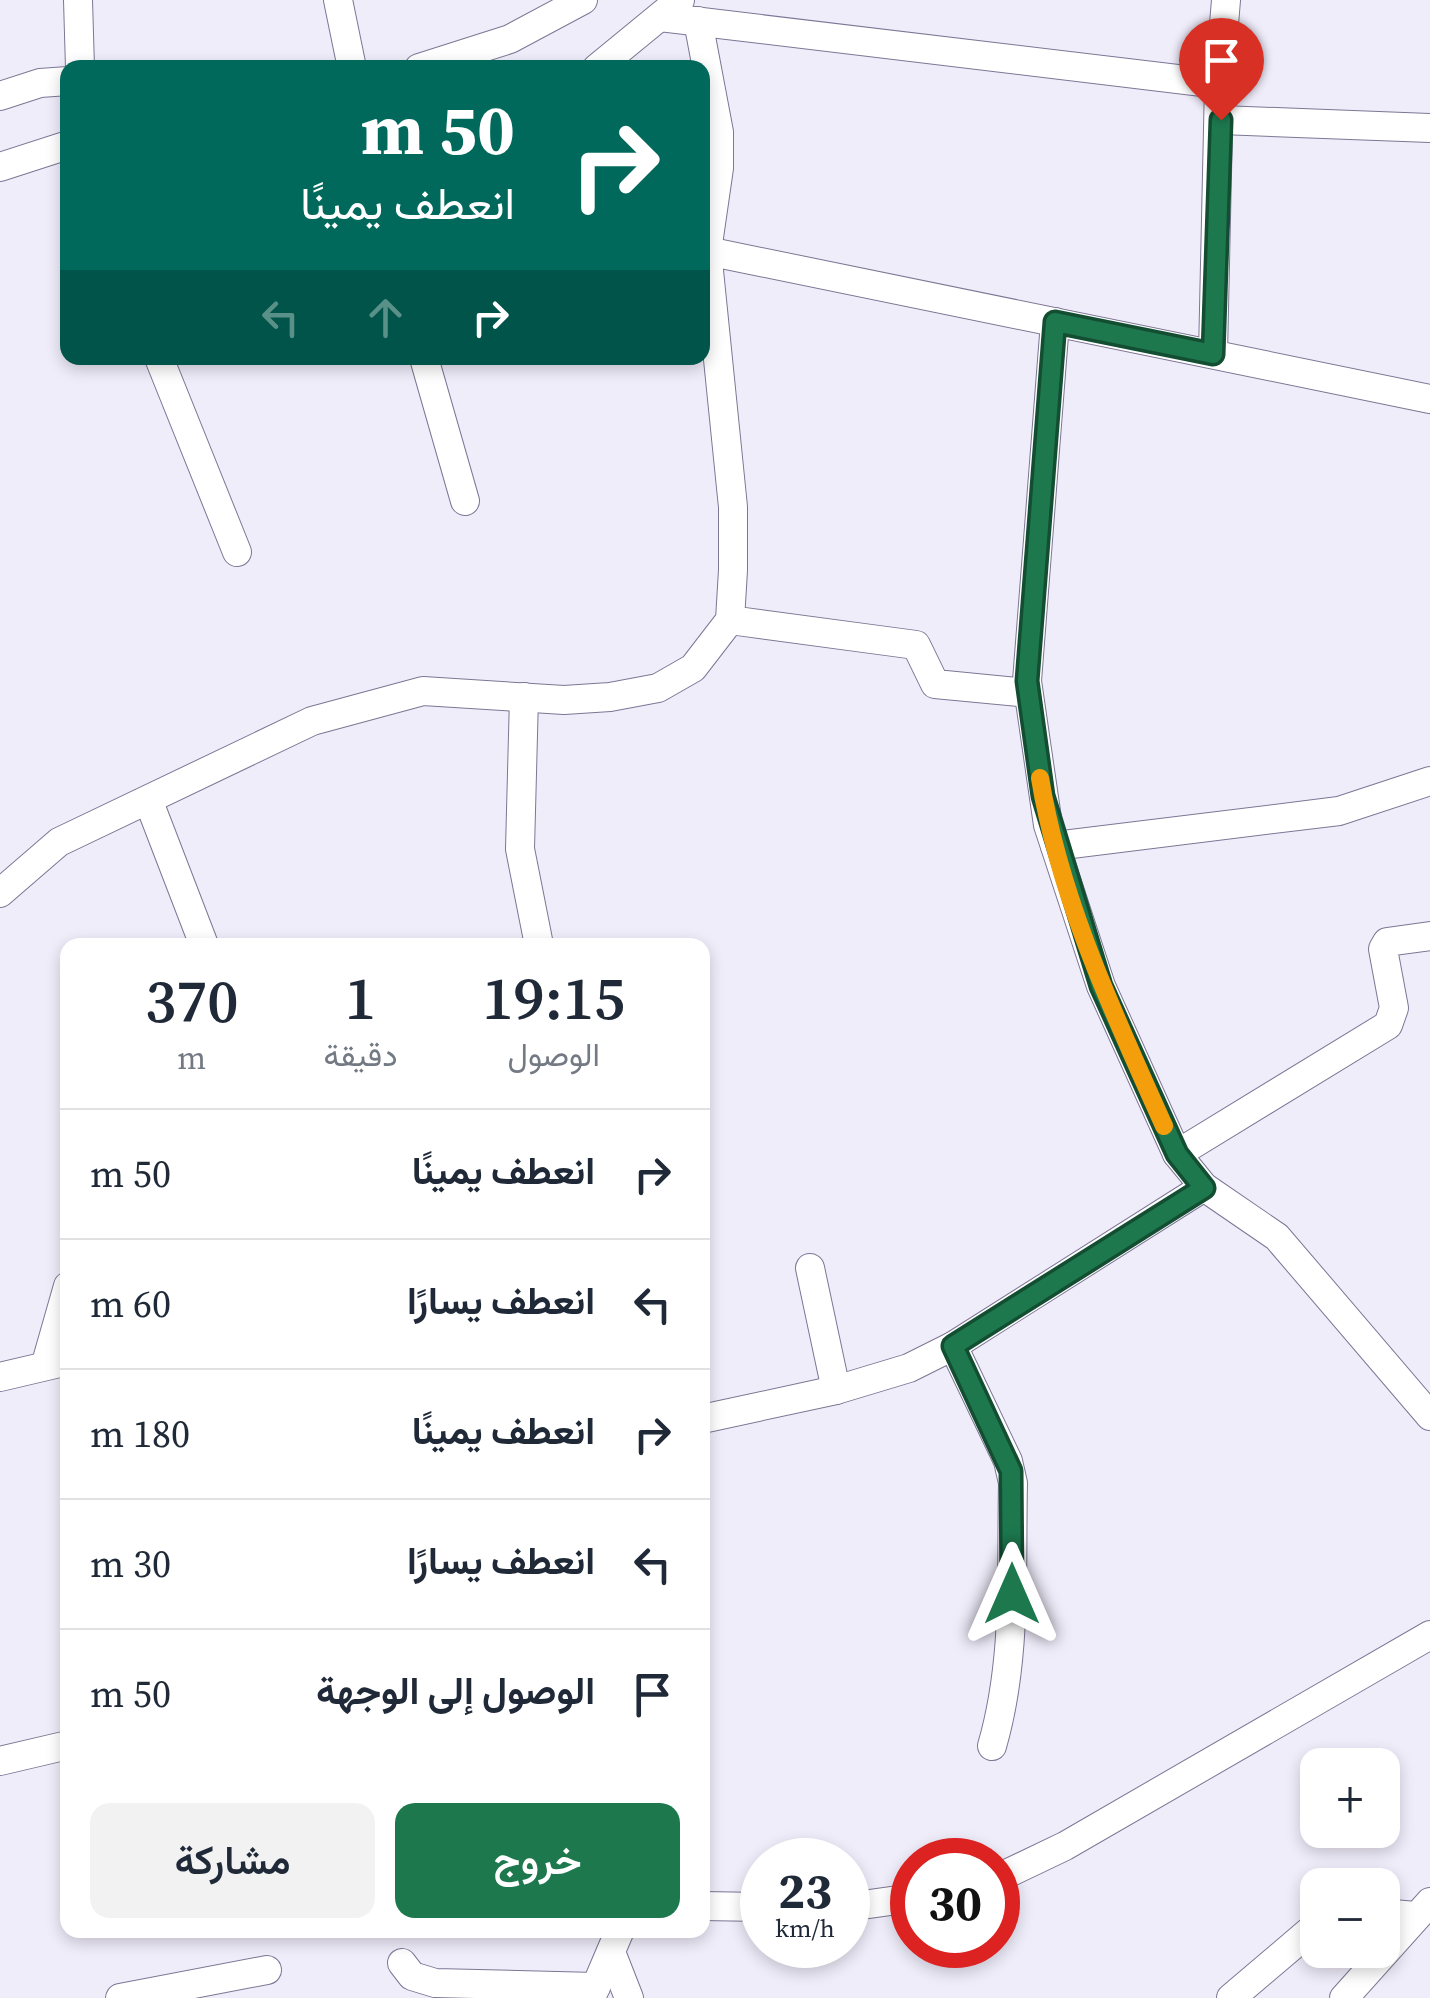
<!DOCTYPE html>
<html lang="ar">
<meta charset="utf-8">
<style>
:root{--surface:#fff;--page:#f2f2f3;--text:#1f2937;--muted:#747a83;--line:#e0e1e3;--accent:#1d784e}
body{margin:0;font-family:"Source Serif 4",Vazirmatn,serif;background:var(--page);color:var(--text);direction:rtl;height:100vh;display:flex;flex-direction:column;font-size:38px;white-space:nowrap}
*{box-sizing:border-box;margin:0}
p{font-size:32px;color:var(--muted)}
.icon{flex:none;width:55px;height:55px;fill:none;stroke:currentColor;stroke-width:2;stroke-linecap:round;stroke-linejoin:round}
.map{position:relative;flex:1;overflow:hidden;direction:ltr}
.side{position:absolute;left:60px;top:938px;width:650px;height:1000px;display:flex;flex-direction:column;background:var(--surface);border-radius:20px;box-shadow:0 5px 15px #0003;direction:rtl}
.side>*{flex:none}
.top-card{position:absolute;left:60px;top:60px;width:650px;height:305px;border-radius:20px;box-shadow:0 5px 15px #0003;direction:rtl;background:#00695c;color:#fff;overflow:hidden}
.buttons{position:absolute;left:1300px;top:1748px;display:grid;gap:20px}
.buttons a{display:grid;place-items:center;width:100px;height:100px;border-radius:20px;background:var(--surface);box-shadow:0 5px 15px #0003;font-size:50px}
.speed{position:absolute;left:740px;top:1838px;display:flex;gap:20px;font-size:50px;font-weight:700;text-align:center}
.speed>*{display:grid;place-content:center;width:130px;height:130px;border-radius:50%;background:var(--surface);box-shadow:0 5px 15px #0003;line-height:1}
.speed small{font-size:25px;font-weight:400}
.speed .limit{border:15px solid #d22;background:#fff;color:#111}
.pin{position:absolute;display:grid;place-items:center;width:85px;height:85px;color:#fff;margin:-102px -42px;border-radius:50% 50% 50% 0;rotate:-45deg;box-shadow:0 0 10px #0007}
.pin .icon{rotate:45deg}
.me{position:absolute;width:110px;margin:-55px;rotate:0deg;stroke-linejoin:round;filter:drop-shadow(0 0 8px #0008)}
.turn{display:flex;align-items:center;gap:35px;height:210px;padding:0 30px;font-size:45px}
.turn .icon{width:130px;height:130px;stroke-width:2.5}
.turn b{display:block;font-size:70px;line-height:85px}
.lanes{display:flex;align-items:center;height:95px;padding:0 30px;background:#0003;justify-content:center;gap:50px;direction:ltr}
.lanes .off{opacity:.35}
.eta{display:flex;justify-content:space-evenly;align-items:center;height:170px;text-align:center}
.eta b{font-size:60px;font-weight:600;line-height:70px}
.primary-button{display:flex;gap:20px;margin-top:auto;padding:20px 30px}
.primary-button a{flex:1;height:115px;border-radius:20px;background:var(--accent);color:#fff;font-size:40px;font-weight:600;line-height:115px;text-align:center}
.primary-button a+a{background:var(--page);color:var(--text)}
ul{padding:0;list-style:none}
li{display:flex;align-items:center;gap:30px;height:130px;padding:0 30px;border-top:2px solid var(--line)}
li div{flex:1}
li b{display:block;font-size:38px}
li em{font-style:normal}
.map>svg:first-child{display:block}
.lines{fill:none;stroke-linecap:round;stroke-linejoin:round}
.street-casing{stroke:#7d7694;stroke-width:30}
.street{stroke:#fff;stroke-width:28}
.route-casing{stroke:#134e33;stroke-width:25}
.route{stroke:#1d784e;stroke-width:18}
.slow{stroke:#f59e0b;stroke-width:18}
</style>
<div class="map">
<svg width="1430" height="1998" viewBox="0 0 1430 1998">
<rect width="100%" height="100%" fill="#f0edfb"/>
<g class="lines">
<defs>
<g id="street">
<path d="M78,0L80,68"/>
<path d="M338,0L352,68"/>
<path d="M660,17L1219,84"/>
<path d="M419,68L510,39L583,0"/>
<path d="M597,68L680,0"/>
<path d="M0,96L40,83L68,81"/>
<path d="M1221,120L1430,128"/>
<path d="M0,167L68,145"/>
<path d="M702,250L1430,399"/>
<path d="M1055,322L1027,681L1048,825L1101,986L1177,1154L1204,1187L1277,1237L1430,1416"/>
<path d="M1213,354L1219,84L1226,0"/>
<path d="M159,358L237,552"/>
<path d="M424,358L465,501"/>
<path d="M730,620L916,645L935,684L1028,693"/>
<path d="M524,697L520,849L539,945"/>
<path d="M149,802L204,945"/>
<path d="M1055,846L1339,811L1430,781"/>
<path d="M0,893L59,842L312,721L423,691L564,700L610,697L658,688L693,668L730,620L733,570V507L707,251L719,168V132L698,21"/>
<path d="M1177,1154L1388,1025L1394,1008L1383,949L1387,942L1430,936"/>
<path d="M810,1268L836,1390"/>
<path d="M953,1346L1008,1461L1013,1483C1011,1572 1017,1660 992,1746"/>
<path d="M46,1363L68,1286"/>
<path d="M0,1377L68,1361"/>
<path d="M702,1419L836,1390L909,1368L953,1346L1204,1187"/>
<path d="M0,1761L68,1745"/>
<path d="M998,1878L1065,1846L1430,1635"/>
<path d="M702,1906L762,1907"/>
<path d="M848,1907L912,1898"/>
<path d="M1382,1913L1415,1916"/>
<path d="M611,1952L629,1998"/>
<path d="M402,1963L412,1976L435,1983L596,1987"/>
<path d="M120,1998L267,1970"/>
<path d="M591,1998L620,1930"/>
<path d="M1231,1998L1318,1924"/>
<path d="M1344,1998L1430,1902"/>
</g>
</defs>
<use href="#street" class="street-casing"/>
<use href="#street" class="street"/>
</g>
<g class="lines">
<defs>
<path id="route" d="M1012,1594L1011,1471L953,1346L1204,1188L1177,1154L1101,986L1043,796L1027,681L1055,322L1213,354L1221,120"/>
</defs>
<use href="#route" class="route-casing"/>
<use href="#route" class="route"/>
<path class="slow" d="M1040,778C1060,900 1114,1014 1164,1126"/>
</g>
</svg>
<div class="buttons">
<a>+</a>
<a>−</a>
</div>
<div class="speed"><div>23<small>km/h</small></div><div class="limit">30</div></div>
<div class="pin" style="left:1221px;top:120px;background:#d93025"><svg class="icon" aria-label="arrive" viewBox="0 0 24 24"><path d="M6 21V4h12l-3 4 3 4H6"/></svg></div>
<svg class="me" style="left:1012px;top:1594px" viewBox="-20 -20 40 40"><path d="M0-17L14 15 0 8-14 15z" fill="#1d784e" stroke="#fff" stroke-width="4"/></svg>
<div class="top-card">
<div class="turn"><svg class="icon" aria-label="right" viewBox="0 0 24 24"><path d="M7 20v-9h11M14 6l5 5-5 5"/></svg><div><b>50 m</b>انعطف يمينًا</div></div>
<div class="lanes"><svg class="icon off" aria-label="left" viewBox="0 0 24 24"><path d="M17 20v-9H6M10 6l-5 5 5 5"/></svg><svg class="icon off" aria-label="ahead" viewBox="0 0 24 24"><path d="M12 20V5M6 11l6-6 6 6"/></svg><svg class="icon" aria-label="right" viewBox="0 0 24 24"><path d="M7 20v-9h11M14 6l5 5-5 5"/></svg></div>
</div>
<section class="side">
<div class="eta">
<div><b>19:15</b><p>الوصول</p></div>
<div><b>1</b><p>دقيقة</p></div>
<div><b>370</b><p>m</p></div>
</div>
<ul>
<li><svg class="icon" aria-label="right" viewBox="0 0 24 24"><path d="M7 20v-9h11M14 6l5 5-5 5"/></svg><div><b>انعطف يمينًا</b></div><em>50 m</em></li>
<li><svg class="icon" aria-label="left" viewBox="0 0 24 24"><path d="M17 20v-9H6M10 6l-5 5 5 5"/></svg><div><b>انعطف يسارًا</b></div><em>60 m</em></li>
<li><svg class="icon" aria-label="right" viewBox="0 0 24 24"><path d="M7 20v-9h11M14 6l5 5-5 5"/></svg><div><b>انعطف يمينًا</b></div><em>180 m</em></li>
<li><svg class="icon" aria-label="left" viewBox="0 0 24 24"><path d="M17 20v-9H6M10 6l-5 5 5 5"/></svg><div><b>انعطف يسارًا</b></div><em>30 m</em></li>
<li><svg class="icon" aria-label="arrive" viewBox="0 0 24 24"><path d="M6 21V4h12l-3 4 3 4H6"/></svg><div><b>الوصول إلى الوجهة</b></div><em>50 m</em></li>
</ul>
<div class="primary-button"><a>خروج</a><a>مشاركة</a></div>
</section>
</div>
